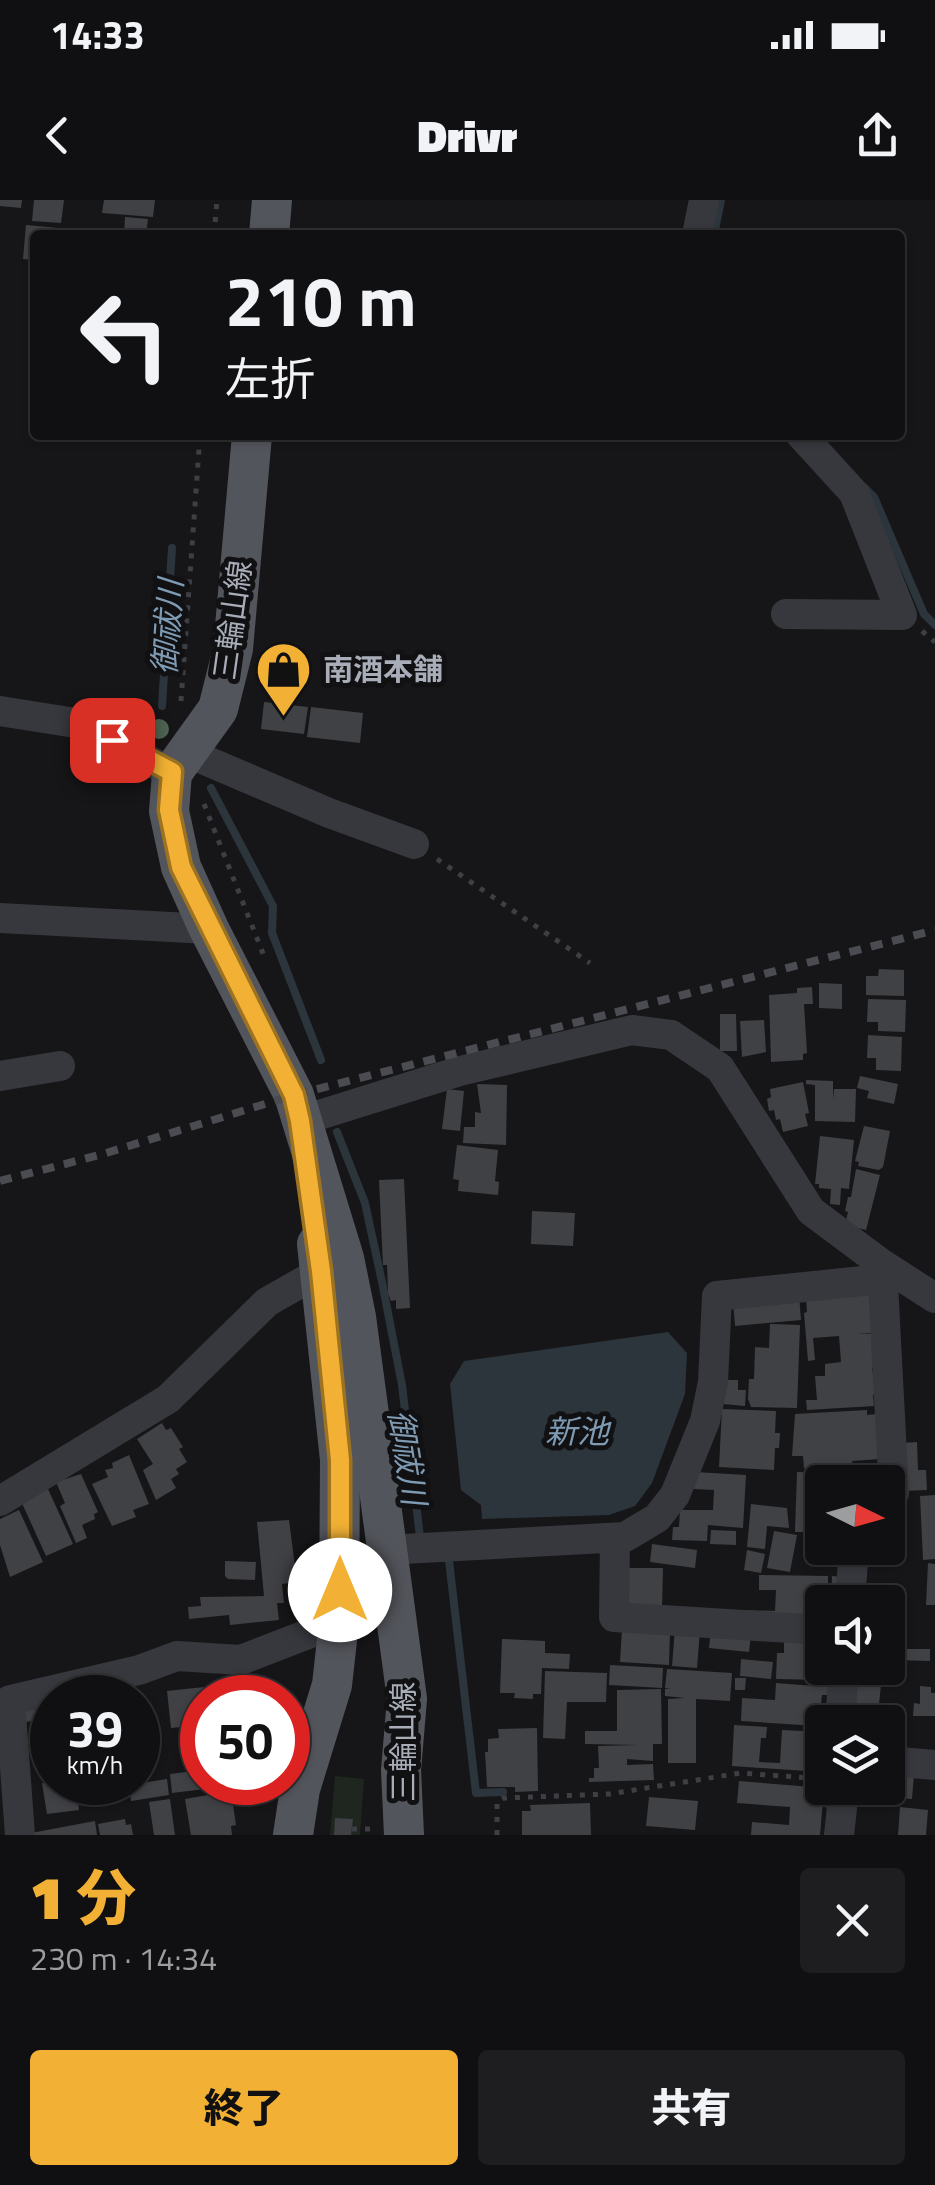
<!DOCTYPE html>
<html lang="ja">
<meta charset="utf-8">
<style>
:root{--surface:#101012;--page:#1e1e20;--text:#f1f3f6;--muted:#9c9d9f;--line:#303032;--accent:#f2b134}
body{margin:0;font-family:"Titillium Web","Noto Sans JP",sans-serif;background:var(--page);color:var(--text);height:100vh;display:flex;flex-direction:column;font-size:38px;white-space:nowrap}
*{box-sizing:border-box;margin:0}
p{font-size:32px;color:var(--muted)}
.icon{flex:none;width:55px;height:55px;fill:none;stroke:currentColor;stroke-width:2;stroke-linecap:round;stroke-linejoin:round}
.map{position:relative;height:1635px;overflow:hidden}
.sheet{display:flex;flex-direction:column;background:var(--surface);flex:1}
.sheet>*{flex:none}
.guide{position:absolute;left:30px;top:30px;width:875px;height:210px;border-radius:10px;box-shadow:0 2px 8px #0004,0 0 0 2px var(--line);background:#101012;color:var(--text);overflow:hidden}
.needle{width:65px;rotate:95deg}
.buttons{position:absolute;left:805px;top:1265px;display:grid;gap:20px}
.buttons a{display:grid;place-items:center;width:100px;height:100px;border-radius:10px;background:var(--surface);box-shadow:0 2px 8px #0004,0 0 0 2px var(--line);font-size:50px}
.speed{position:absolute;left:30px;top:1475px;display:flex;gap:20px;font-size:50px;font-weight:700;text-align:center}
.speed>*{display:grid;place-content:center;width:130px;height:130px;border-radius:50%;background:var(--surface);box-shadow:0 2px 8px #0004,0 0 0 2px var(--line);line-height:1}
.speed small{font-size:25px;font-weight:400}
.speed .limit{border:15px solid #d22;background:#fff;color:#111}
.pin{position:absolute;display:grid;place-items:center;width:85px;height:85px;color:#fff;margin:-42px;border-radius:20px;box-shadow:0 5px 15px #0006}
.me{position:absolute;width:110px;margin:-55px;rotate:0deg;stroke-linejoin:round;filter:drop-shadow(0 0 8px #0008)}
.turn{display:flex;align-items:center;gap:35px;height:210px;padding:0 30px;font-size:45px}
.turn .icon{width:130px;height:130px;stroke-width:2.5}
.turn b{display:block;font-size:70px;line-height:85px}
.round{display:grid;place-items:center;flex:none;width:105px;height:105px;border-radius:10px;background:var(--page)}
.overview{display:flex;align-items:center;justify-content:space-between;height:170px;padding:0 30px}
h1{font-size:60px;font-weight:800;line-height:75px;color:var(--accent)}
.cta{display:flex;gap:20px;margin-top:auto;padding:20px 30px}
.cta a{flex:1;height:115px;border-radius:10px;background:var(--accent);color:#111;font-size:40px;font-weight:800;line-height:115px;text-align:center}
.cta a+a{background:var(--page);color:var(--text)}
.status{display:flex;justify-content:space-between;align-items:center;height:70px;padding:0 50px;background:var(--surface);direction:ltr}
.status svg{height:28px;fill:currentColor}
header{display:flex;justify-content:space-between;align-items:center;height:130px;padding:0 30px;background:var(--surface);font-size:45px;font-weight:800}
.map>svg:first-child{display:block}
.green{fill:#1e261f}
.water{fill:#2c353c}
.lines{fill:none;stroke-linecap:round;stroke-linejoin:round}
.stream{stroke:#2c353c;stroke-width:8}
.building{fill:#404145}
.path{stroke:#3d3f44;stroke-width:5;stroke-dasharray:5 8;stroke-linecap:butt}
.minor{stroke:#37383d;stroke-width:30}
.major{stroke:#53555c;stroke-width:40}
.rail{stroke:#4a4c52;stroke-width:8;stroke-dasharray:12 10;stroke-linecap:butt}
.tree{fill:#506452}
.route-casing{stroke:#9d7322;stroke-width:25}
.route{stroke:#f2b134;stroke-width:18}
.labels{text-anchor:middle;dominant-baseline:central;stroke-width:10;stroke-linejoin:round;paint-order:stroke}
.street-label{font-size:30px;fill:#a8adb8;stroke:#111113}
.poi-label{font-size:30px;font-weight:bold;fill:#a8adb8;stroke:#111113;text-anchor:start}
.water-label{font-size:32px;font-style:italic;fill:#7f9bb3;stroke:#111113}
</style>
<div class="status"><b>14:33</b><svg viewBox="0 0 49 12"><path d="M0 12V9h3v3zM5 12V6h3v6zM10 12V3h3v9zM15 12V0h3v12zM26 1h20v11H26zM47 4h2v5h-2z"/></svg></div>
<header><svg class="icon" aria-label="back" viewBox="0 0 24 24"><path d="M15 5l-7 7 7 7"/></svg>Drivr<svg class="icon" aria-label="share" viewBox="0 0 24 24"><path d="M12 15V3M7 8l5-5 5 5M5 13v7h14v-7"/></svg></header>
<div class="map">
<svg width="935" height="1635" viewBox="0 0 935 1635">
<rect width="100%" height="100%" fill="#161618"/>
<path class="green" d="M335,1576L364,1579L360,1635H330Z"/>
<path class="water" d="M668,1132L687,1153L685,1194L652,1283L635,1306L609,1315L482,1319L481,1305L461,1290L450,1184L464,1161Z"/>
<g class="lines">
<g class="stream">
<path d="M714,35L721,0"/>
<path d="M865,288L874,297L924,414L935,425"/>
<path d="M162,506L172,348"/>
<path d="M211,588L273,706L272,733L321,860"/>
<path d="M337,932L365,1003L382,1082L402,1185L420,1337H423"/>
<path d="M448,1352L476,1593L503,1592"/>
</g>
</g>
<g class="building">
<path d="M0,0H22L21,8L0,6Z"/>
<path d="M34,0H64L61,23L32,21Z"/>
<path d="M104,0H155L153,17L102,13Z"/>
<path d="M125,17L148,19L146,35H124Z"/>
<path d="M26,25L58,28L57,35H35V60L23,59Z"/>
<path d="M264,502L308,507L304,534L261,529Z"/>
<path d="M311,507L363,513L360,543L307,537Z"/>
<path d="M879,769L904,770V796L866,795V776H878Z"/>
<path d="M819,783L842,784V809L819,808Z"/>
<path d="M812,787L813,804H804L807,853L803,854V860L771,862L769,795L797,793V788Z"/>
<path d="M868,799L906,800L905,832L878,831V822H867Z"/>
<path d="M720,814H736L737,851H720Z"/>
<path d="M764,820L766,852L742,857L740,821Z"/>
<path d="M868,835L902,837L901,871L876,870V858H867Z"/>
<path d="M860,876L898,884L894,904L867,898L869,891L857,888Z"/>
<path d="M806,880L833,881V900L834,889H856L855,922L815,921V885L806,884Z"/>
<path d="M803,882L809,913L805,914L808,926L783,932L780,919L776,920L774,910L769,911L767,899L771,897L770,889Z"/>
<path d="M477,884L507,885L506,945L463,943L464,927H475V912L481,913Z"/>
<path d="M447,889L464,891L460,931L442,929Z"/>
<path d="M864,926L890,931L883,967L879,970L858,966L859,962L855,961Z"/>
<path d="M820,936L854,940L849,989L841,988L840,1005L830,1004L831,989L819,988V984H815Z"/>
<path d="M457,945L498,950L495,981L499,982L498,995L458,991L459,980L453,979Z"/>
<path d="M856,969L880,975L866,1030L845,1025L848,1012L845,1011L848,997H851Z"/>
<path d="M404,979L410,1108L396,1109V1100L391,1101L388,1093L387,1065H383L379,980Z"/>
<path d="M532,1011L575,1013L573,1046L531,1044Z"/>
<path d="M870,1092L874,1133L857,1134H875L877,1168H872L876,1194L873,1195L874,1206L807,1210L806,1200H817L815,1176H825V1164L841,1162L839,1136L813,1138L815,1160L808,1161L804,1113L807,1112L806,1098Z"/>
<path d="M799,1095L801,1120L735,1126L733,1100Z"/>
<path d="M770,1124L800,1125L797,1208L751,1207L748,1199L749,1179H754L755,1147L769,1148Z"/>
<path d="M724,1180H738V1190H746L745,1206L723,1204Z"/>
<path d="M722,1209L776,1211L775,1233H780L779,1248H775L774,1270L719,1267Z"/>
<path d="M867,1210V1215L877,1214L881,1259L852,1261L853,1266L804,1268L803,1256H792L795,1214Z"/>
<path d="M162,1223L166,1230L171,1228L183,1247L179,1249L187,1262L176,1269L179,1274L171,1279L176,1288L156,1300L143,1270L153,1264L137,1239Z"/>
<path d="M917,1242L918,1270H926L927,1290L904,1291L902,1243Z"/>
<path d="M129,1255L149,1304L133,1310L136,1317L112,1326L92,1284L108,1277L105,1270L113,1268L112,1263Z"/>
<path d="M695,1272L746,1275L743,1328L708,1325L707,1341L672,1340L673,1327H679L680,1310H713L714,1290L694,1289Z"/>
<path d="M797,1272L863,1273V1282H822V1332H795Z"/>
<path d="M81,1274L98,1312L94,1314L95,1319L82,1325L87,1338L76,1343L60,1306L65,1303L56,1282Z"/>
<path d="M48,1289L73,1344L46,1356L21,1301Z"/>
<path d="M935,1295V1359L923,1360L920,1296Z"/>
<path d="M751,1304L787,1308L789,1328L767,1326L765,1349L747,1347Z"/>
<path d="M19,1310L43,1362L10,1377L0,1345V1319Z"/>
<path d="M289,1320L297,1382L282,1384L284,1403H277L279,1420L230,1425L229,1415L189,1419L188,1407L201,1406L200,1397L264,1396L257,1322Z"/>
<path d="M711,1330L736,1331V1345L710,1344Z"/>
<path d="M774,1331L797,1335L790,1372L767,1368Z"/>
<path d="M652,1344L697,1350L695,1368L650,1362Z"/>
<path d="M747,1350L765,1354L761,1373L744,1370Z"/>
<path d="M225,1361L256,1362L255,1380L228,1379L225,1376Z"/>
<path d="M928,1363L935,1364V1405H926Z"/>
<path d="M626,1368H663L662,1408H626Z"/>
<path d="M759,1375L828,1376V1391H821V1396H826V1402H822V1422L744,1410L775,1411L776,1390H759Z"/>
<path d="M832,1376L843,1377L841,1400H831Z"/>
<path d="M675,1428L700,1430L697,1468L672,1466Z"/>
<path d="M622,1429L670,1432L669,1465L620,1462Z"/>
<path d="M711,1429L751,1434L749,1452L709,1448Z"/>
<path d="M784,1436H822L825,1480L776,1479L777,1453H784Z"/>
<path d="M502,1439L545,1441V1453L570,1454L569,1469L542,1468L541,1494H533V1499L514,1498L515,1493H500Z"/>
<path d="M905,1449H930V1461L895,1460L896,1451Z"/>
<path d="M741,1459L773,1462L771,1479L740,1476Z"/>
<path d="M610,1465L663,1468L662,1488L609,1485Z"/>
<path d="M667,1469L732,1473L730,1501L696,1499V1563H668V1499L685,1498L665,1496V1489H671L665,1488Z"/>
<path d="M545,1471L607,1473L606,1502H567L565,1539L543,1538Z"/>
<path d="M857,1473L882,1475L878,1514L853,1511Z"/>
<path d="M735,1478H746L745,1490H735Z"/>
<path d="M776,1483L828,1487V1495H822L821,1504H827L826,1521H817V1526L741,1521L742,1498L775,1500Z"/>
<path d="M115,1484L122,1498H82Z"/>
<path d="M232,1484L233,1498H202V1525L171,1528L167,1491Z"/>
<path d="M920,1486L931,1487V1493H935V1516H913L914,1503L920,1504Z"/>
<path d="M661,1489L662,1544H653V1561L627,1559V1565L653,1564L654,1580L589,1582V1578H594V1568H599L598,1546L638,1545L585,1544V1531H617V1490Z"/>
<path d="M52,1500V1517L21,1523L18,1506Z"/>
<path d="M882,1515L900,1517L898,1543L888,1542V1522H882Z"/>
<path d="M734,1525L767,1527L766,1538H761L759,1562L780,1563L782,1530L822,1532V1572L732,1566Z"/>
<path d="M52,1526V1577L43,1578L38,1528Z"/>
<path d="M537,1528L538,1591L515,1592V1587H487L485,1552H488V1539L499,1538L498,1529Z"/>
<path d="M202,1570V1582L238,1585L172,1593L170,1574Z"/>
<path d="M888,1572L914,1574L912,1599L860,1595V1588H888Z"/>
<path d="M167,1579L169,1595L131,1601L129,1585Z"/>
<path d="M52,1581L76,1582L79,1610L47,1614L42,1583Z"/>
<path d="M739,1581L824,1588L820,1635H751L752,1622L789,1625L790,1607L737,1603Z"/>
<path d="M231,1591L236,1625L231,1626L232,1635H191L185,1599Z"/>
<path d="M649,1597L698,1601L695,1630L646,1626Z"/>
<path d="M170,1599L175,1635H154L149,1602Z"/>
<path d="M590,1603L591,1635H522V1611H531L530,1605Z"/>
<path d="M900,1607L928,1610L926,1635H898Z"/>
<path d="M335,1618L353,1619L351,1635H334Z"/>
<path d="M125,1619L126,1625L131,1624L133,1635H100L98,1624Z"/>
<path d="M95,1621L97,1635H31V1633Z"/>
</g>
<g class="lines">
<g class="path">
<path d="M214,35L217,0"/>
<path d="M922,431L935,442"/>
<path d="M181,501L200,235"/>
<path d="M204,604L266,761"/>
<path d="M437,659L590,763"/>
<path d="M352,1629H371"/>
<path d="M497,1635V1602L504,1598L609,1594L741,1573L810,1578"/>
</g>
<g class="minor">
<path d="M697,35L704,0"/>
<path d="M786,414L902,415L854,293L801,235"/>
<path d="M0,511L82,524L172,573"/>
<path d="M186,552L329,613L414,644"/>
<path d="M0,718L209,729"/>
<path d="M0,876L60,866"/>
<path d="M300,921L460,871L632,830L671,835L720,868L811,1011L882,1064L935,1098"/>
<path d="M882,1064L894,1293L888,1296"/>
<path d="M0,1301L168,1199L267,1102L334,1064"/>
<path d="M615,1339L614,1417L822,1430"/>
<path d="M385,1350L625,1337L657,1318L675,1295L705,1221L713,1182L717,1096L882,1079"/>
<path d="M850,1402L854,1348"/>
<path d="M840,1522L844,1468"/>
<path d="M888,1561L935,1565"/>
<path d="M835,1588L842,1608L839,1635"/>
<path d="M20,1635L10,1500L139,1470L177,1456L241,1460L339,1422"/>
</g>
<g class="major">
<path d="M269,35L272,0"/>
<path d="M252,235L233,449L218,509L172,573L169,611L181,667L209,729L294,895L344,1058L356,1117L407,1499L401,1570L404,1635"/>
<path d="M293,1635L300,1589L332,1485L339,1422L340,1260L317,1044"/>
</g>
<path class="rail" d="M0,981L103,954L294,895L935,730"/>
</g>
<circle class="tree" cx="159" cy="529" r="10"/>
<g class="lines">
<defs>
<path id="route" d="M112,540L172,572L169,610L181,667L294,895L300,921L321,1071L340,1260V1390"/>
</defs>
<use href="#route" class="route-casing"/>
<use href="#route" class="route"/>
</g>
<defs>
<symbol id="shop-pin" viewBox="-11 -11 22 30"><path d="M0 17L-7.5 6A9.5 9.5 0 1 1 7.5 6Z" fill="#f2b134" stroke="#111113"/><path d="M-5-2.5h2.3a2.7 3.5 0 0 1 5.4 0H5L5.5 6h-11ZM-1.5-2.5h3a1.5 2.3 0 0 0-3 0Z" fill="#111"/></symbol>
</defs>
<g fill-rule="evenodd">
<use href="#shop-pin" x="252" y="438" width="63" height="86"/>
</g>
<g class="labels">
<g class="street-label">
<text transform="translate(232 420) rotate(-82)">三輪山線</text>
<text transform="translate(403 1542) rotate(-90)">三輪山線</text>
</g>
<g class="poi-label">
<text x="323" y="469">南酒本舗</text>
</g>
<g class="water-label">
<text transform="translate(167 427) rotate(-86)">御祓川</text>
<text x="577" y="1231">新池</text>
<text transform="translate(408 1257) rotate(81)">御祓川</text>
</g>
</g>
</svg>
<div class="buttons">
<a><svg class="needle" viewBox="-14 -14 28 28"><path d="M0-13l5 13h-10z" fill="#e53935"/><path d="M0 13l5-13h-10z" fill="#9c9d9f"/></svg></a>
<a><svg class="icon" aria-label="sound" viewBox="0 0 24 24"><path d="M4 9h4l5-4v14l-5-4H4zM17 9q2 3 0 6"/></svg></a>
<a><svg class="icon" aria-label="layers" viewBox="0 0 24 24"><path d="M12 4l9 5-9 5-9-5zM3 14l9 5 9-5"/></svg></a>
</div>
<div class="speed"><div>39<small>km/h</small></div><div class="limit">50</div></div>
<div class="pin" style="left:112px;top:540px;background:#d93025"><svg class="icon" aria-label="arrive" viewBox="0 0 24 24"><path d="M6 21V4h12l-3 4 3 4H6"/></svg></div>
<svg class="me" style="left:340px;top:1390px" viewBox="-20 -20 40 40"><circle r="19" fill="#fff"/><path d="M0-13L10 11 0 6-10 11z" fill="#f2b134"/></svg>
<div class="guide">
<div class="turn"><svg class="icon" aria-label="left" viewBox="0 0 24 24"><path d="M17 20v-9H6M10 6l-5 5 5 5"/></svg><div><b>210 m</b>左折</div></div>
</div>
</div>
<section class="sheet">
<div class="overview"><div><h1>1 分</h1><p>230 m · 14:34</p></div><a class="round"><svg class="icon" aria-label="close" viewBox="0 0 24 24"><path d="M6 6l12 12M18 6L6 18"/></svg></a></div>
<div class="cta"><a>終了</a><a>共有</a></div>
</section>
